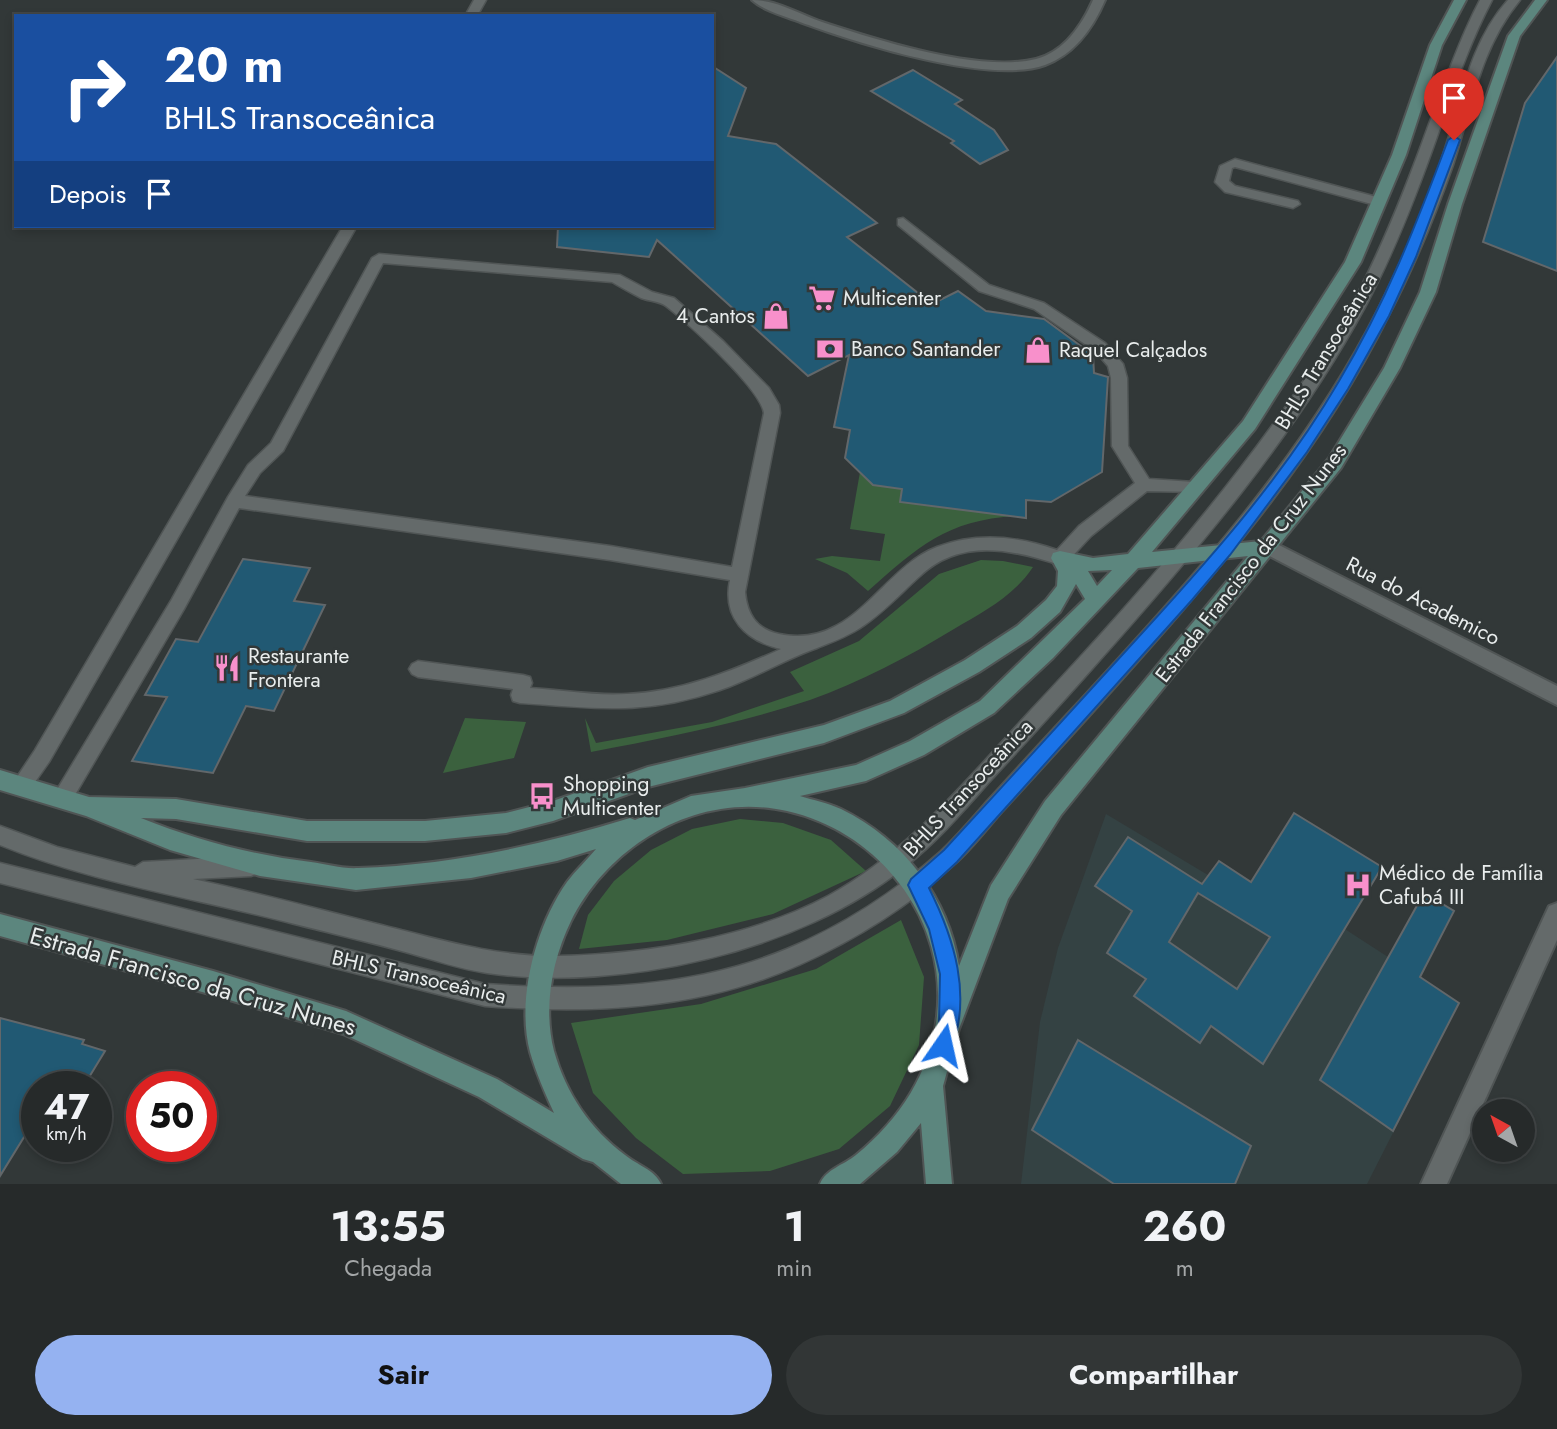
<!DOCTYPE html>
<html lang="pt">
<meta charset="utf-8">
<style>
:root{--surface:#262a2a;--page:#323636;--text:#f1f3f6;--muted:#a4a7a8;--line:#424647;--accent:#95b2f1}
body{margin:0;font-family:Jost,sans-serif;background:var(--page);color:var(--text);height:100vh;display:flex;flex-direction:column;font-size:26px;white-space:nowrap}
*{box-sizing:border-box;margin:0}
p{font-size:23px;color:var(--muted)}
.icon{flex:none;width:38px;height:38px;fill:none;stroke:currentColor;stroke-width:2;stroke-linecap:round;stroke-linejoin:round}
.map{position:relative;height:1184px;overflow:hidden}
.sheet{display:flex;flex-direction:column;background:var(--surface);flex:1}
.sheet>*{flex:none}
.banner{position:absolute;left:14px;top:14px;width:700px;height:214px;border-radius:0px;box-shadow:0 4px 10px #0003,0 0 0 2px var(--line);background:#1a4fa0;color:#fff;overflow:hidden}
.needle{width:46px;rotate:320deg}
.fabs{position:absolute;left:1472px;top:1099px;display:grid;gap:14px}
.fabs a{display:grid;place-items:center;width:63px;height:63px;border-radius:50%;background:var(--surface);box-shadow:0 4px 10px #0003,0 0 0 2px var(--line);font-size:35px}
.speed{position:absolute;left:21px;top:1071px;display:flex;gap:14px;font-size:35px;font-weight:700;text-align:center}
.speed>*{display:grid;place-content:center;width:91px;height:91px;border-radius:50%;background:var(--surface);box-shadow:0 4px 10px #0003,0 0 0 2px var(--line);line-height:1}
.speed small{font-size:18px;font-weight:400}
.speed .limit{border:10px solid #d22;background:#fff;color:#111}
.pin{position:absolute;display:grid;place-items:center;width:60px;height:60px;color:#fff;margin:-72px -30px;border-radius:50% 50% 50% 0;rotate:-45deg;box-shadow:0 0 7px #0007}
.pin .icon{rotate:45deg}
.me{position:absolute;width:77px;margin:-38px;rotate:11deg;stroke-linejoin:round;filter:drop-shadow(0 0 5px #0008)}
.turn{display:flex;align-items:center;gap:24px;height:147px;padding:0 35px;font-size:32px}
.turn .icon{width:91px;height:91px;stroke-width:2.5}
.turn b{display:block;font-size:49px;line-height:60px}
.then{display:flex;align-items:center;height:66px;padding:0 35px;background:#0003;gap:14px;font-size:26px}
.eta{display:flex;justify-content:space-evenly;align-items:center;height:119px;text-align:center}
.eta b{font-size:42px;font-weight:700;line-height:49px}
.button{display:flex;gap:14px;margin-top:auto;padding:14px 35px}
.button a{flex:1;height:80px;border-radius:42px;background:var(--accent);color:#111;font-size:28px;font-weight:700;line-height:80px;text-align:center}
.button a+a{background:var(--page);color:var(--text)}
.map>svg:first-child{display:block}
.built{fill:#344243}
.green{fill:#3b613e}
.building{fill:#215973;stroke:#62676a;stroke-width:2;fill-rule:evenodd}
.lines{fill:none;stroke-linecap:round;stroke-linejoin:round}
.service-casing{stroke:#505555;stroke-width:3}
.minor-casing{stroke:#505555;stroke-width:4}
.tertiary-casing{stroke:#505555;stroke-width:4}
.secondary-casing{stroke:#505555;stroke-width:4}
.service{fill:#646a6a;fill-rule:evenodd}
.minor{fill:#646a6a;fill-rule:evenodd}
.tertiary{fill:#646a6a;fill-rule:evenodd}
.secondary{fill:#5c867e;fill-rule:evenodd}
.route{fill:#1a73e8;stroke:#114b97;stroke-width:2}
.labels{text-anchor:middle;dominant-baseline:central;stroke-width:5;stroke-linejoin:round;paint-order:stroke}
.poi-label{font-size:21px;fill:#e9eded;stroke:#323838;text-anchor:start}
.street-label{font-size:21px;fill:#e9eded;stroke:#323838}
.near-street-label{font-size:24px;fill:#e9eded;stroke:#323838}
</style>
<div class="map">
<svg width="1557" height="1184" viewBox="0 0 1557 1184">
<rect width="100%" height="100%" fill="#323838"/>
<path class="built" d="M1106,814L1208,875L1219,861L1290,907L1297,898L1459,1003L1367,1184H1021L1040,1022L1058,948Z"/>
<g class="green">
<path d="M860,472L902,489L900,502L1016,516C946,520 918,547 868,591L847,573L815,559L832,556L880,561L885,534L850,529Z"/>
<path d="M981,560L1003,561L1033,567C1014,596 983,612 954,629C908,657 860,682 810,700C738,724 664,738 591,752L585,718L596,743L712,722L804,691L790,672L859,641L939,574Z"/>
<path d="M465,718L526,722L514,758L443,773Z"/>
<path d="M740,819L783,823L831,840L866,871L773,914L667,940L579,949L588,915L614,881L651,850L692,829Z"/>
<path d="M901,920L924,977L919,1045L890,1106L839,1149L770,1171L683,1174L636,1138L593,1093L571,1023L701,1004L816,969Z"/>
</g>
<g class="building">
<path d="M1557,57V271L1483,242L1525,103Z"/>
<path d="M712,66L746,88L728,136L776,144L877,223L847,237L932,304L958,291L986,311L1044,319L1093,355L1094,373L1108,377L1102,472L1051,502L1026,500V518L900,502L902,489L873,485L845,458L850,430L834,427L849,355L808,376L657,240L649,257L557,247L558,226H712Z"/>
<path d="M913,70L962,100L955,104L994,130L1008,150L980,164L951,143L954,141L871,91Z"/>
<path d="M243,559L310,568L294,601L325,605L274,711L246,706L213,773L132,761L167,697L145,695L176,639L198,642Z"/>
<path d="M1294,813L1382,867L1263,1064L1211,1026L1200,1043L1134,996L1146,979L1107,953L1132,911L1095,886L1128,837L1202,884L1219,861L1251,882ZM1198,893L1270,937L1237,989L1169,942Z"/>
<path d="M1424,893L1454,911L1420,977L1459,1003L1393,1131L1320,1080Z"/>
<path d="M0,1018L84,1040L82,1044L105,1051L83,1087L59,1079L54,1087H37V1116L0,1176Z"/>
<path d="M1078,1040L1251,1146L1235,1184H1114L1032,1130Z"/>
</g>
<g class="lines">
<defs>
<g id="service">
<path d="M474,0H486L477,16H465Z"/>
<path d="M1480,0H1492C1470,42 1455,86 1439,131C1418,191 1395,251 1365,307C1295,436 1196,552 1099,661C1064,701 1027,741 991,780C964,810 938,841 906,866C800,952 621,992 487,973C460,969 434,960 409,953C370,942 330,933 291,923C194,898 93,883 0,845V826L57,847L135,867L143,862L251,856L258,859L261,866L258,873L251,876L193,879C263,894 332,913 401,930C455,944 504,957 559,956C648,954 749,938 828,896C910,851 968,778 1031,710C1121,614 1208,516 1284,409C1308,375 1332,341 1352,304C1383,247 1407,185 1429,124C1445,82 1459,40 1480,0Z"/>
<path d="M1508,0H1520C1480,48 1472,107 1453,165C1435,216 1414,267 1389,315C1317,461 1209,582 1102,702C1069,739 1035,776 1002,812C987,829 972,849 955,864C909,906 855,940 799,965C699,1010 592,1014 485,1006L0,883V863L485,984C587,991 690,989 787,949C842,926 896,891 941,851C958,835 973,817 988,800C1019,766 1050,732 1082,698C1192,578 1304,456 1378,309C1402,261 1424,212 1441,161C1460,107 1468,44 1508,0Z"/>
<path d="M1235,159L1384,199L1386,202L1379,206L1235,167L1232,168L1229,181L1235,186L1298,201L1300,204L1293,208L1225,192L1215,182L1220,166Z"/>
<path d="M903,218L989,285L1044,303L1105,343L1123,364L1127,378L1128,446L1149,479L1194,482L1200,484L1202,488L1200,492L1147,491L1091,536L1066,563L1060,565C1012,549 960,538 920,576C900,594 882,614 860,628C846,637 832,642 817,648C785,659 753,679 720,690C643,716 598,708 520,703L513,701L511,695L513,689L418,677L412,674L409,669L412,664L418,661L523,675L530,677L532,683L530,688C562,690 594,696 627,694C681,692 732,671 781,649C746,641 722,618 730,580L610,560L239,508L184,609L69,805L62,808L55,805L52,799L55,793L172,599L228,497L248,465L271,443L372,258L379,254L620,275L652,292L674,298L723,341L769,388L779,405L780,413L745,592C747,614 756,629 779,634C854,650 881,568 937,547C977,532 1017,536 1057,550L1079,526L1135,483L1112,446L1111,378L1108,366L1095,351L1034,309L979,291L898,225V219ZM383,263L612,282C621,287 631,293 641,298C649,301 659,301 666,306C688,323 761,389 764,413L732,567L610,546L245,496L260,473L283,451Z"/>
<path d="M343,226H357L49,762L28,792L21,795L14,792L11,786L35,750Z"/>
</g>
<g id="minor">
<path d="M752,0C777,0 799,14 822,22C877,40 980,73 1036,59C1064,52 1082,25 1093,0H1105C1093,28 1075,54 1045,65C988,85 857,43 800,22C785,16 764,11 752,0Z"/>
<path d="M1557,903V940L1447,1184H1421L1549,906Z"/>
</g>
<path id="tertiary" d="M1269,540L1557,686V705L1262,552L1260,547L1262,542Z"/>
<path id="secondary" d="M1454,0H1466L1442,45L1406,155L1361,262L1255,429L1152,552L1261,541L1329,458L1384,368L1420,292L1448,204L1508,36L1535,0H1547L1520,36L1462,204L1436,292L1400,368L1341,468L1061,815L1008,899L959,1029L943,1086L952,1184H926L921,1123L897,1152L860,1184H820C826,1169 844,1165 856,1155C900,1119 930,1073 937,1016C948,920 880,832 787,811C699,791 610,843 571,921C552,960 543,1008 554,1051C566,1093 590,1129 625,1155C637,1165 655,1170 661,1184H621L593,1162L583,1159L479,1097L343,1034L213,995L0,936V914L213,971L346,1011L497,1079L554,1113C545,1093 536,1073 530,1052C516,999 536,926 567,882C576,870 587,860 596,849L557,861L471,878L356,890L260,876L170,850L86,816L0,790V770L89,797L176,799L307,821H425L506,813L553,801L648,767L824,725L890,701L965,660L1017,626L1046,600L1057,586L1058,571L1051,558L1053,553L1060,551L1093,558L1128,554L1243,421L1345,262L1392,155L1430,45ZM1248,556L1045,801L991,885L959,966C948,897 904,840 841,809C828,803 813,800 800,796L866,781L924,755L994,713L1053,658L1138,568ZM1112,570L1097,586L1088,571ZM1076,584L1085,599L980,701L910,741L856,765L745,788L691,796L635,820L630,818C542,845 451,865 358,868C343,869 326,864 311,862C253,855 196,840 141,818L176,819L307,841H425L506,833L553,821L648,787L824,743L904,713L979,672L1031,638L1060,612Z"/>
</defs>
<use href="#service" class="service-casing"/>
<use href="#minor" class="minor-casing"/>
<use href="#tertiary" class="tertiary-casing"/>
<use href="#secondary" class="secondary-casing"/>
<use href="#service" class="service"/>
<use href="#minor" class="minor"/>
<use href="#tertiary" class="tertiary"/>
<use href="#secondary" class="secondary"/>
</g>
<path class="route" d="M1454,136L1460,140L1416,257L1389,316L1348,389L1307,452L1230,555L1192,600L957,862L929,888C954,938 973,997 950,1052L943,1055L936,1052L933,1045L939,1024L940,974L929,929L908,885L911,879L944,850C1004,785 1063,720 1123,654C1201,569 1281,481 1339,381C1386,302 1416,225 1448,140Z"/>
<defs>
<symbol id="supermarket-bare" viewBox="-9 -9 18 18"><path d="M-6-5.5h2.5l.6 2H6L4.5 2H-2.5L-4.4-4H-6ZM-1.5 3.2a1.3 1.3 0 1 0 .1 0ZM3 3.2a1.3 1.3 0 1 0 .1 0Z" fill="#f890cb" stroke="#323838" stroke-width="2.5" paint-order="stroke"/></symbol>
<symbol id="shop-bare" viewBox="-9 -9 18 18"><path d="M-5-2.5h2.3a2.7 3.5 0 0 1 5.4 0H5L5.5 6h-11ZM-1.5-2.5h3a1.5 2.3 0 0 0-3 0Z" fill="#f890cb" stroke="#323838" stroke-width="2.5" paint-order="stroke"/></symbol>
<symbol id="bank-bare" viewBox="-9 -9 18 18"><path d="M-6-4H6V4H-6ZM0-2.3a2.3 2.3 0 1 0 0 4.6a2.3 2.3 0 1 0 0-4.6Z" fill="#f890cb" stroke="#323838" stroke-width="2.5" paint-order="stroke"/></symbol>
<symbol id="restaurant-bare" viewBox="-9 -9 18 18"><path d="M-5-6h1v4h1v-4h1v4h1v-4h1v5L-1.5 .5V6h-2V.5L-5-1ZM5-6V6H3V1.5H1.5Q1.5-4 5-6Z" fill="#f890cb" stroke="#323838" stroke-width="2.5" paint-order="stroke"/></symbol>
<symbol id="bus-bare" viewBox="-9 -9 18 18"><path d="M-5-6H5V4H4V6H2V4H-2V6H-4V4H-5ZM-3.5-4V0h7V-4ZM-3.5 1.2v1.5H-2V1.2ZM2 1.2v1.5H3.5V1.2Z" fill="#f890cb" stroke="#323838" stroke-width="2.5" paint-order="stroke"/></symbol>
<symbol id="hospital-bare" viewBox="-9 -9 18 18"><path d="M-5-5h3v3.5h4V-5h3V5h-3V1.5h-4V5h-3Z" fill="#f890cb" stroke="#323838" stroke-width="2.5" paint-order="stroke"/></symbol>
</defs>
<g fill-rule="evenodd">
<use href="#supermarket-bare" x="803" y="279" width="38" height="38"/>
<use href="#shop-bare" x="757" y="297" width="38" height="38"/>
<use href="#bank-bare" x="811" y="330" width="38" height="38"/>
<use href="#shop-bare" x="1019" y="331" width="38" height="38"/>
<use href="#restaurant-bare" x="208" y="649" width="38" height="38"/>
<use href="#bus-bare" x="523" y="777" width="38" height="38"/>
<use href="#hospital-bare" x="1339" y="866" width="38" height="38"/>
</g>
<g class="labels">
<g class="poi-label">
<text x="843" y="298">Multicenter</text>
<text x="755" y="316" text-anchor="end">4 Cantos</text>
<text x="851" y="349">Banco Santander</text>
<text x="1059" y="350">Raquel Calçados</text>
<text x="248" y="656">Restaurante<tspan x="248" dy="24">Frontera</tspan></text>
<text x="563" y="784">Shopping<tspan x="563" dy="24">Multicenter</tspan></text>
<text x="1379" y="873">Médico de Família<tspan x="1379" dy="24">Cafubá III</tspan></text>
</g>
<g class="street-label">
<text transform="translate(1326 351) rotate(-59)">BHLS Transoceânica</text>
<text transform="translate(1251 563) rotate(-52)">Estrada Francisco da Cruz Nunes</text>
<text transform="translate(1423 601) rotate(27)">Rua do Academico</text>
<text transform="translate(968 788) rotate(-47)">BHLS Transoceânica</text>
<text transform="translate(419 977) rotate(13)">BHLS Transoceânica</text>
</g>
<g class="near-street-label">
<text transform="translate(193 981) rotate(16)">Estrada Francisco da Cruz Nunes</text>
</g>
</g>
</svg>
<div class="fabs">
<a><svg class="needle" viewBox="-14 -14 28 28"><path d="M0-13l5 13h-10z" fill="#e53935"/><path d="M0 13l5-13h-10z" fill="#a4a7a8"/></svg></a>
</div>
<div class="speed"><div>47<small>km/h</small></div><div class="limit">50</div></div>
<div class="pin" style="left:1454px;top:140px;background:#d93025"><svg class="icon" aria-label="arrive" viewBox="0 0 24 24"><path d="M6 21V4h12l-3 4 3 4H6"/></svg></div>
<svg class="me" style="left:943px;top:1045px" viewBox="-20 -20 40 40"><path d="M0-17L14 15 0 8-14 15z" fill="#1a73e8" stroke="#fff" stroke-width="4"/></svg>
<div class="banner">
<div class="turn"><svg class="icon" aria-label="right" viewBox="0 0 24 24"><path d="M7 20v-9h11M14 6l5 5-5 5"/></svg><div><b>20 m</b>BHLS Transoceânica</div></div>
<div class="then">Depois<svg class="icon" aria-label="arrive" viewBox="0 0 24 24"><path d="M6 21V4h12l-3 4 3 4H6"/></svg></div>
</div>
</div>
<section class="sheet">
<div class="eta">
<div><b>13:55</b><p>Chegada</p></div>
<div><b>1</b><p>min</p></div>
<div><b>260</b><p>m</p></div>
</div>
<div class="button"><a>Sair</a><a>Compartilhar</a></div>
</section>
